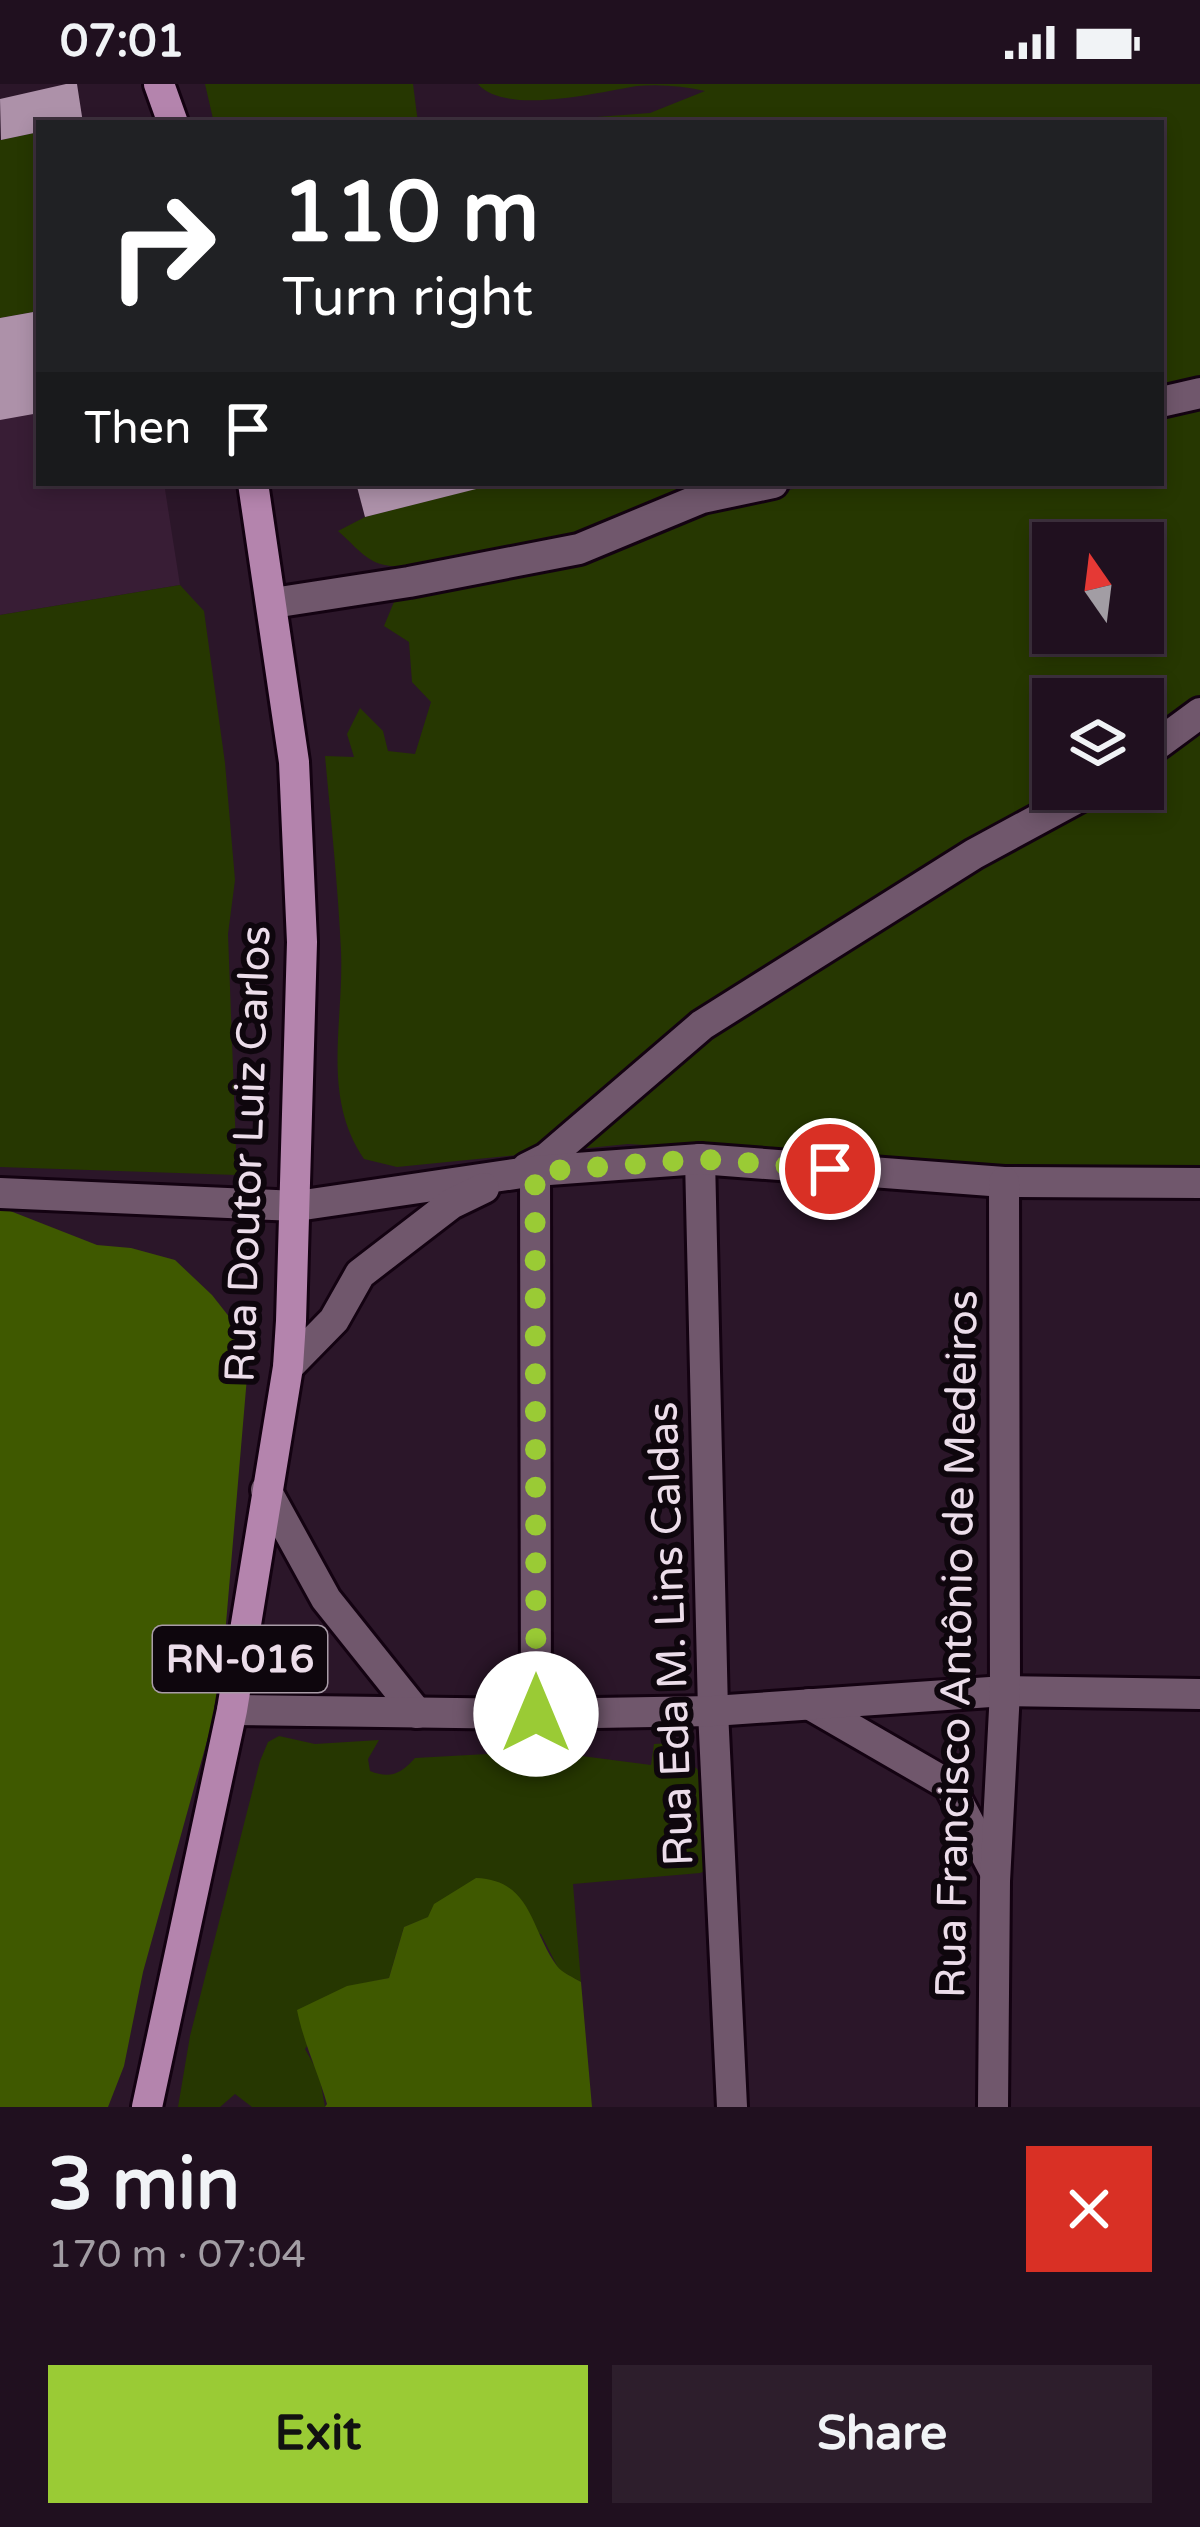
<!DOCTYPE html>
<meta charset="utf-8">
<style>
:root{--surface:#20101f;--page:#2d1e2c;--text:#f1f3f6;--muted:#a29da4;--line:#3d303d;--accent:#9acb35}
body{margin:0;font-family:"Varela Round",sans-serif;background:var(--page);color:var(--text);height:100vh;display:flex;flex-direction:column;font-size:45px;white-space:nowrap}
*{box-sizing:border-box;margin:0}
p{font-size:39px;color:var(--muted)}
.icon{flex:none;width:66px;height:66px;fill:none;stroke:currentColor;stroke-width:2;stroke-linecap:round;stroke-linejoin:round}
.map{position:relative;height:2023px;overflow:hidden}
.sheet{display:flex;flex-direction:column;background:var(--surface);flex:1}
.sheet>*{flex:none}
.top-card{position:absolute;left:36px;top:36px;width:1128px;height:366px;border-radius:0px;box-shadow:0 6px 18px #0003,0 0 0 3px var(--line);background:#202124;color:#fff;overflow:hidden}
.needle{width:78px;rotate:346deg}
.tools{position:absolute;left:1032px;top:438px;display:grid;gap:24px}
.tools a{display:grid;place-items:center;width:132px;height:132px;border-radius:0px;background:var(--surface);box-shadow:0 6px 18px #0003,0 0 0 3px var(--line);font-size:60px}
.pin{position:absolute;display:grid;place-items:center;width:102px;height:102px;color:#fff;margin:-51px;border:6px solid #fff;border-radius:50%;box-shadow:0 3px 12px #0007}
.me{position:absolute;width:132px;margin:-66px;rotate:0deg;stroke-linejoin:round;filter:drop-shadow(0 0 9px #0008)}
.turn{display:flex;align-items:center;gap:42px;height:252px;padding:0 48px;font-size:54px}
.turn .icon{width:156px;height:156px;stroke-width:2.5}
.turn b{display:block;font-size:84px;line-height:102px}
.then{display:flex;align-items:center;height:114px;padding:0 48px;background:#0003;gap:24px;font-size:45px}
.round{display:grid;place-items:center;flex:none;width:126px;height:126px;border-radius:0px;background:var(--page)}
.headline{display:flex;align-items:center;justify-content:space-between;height:204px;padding:0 48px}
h1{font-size:72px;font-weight:800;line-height:90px}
.cta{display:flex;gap:24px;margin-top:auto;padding:24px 48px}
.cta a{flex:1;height:138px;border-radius:0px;background:var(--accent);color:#111;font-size:48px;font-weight:800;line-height:138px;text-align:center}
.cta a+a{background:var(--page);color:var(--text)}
.status{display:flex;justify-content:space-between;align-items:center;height:84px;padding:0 60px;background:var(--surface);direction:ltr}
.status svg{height:33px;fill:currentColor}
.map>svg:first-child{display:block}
.built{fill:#381d35}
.green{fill:#263701;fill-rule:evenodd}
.forest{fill:#3f5900}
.building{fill:#ad91a9}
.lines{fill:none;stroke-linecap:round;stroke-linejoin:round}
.minor-casing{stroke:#130211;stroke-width:36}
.major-casing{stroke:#130211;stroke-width:36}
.minor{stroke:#70576c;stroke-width:30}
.major{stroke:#b484ad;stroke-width:30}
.route{stroke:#9acb35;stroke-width:21;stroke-dasharray:0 37.8}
.labels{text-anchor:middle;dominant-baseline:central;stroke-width:12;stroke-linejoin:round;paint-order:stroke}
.shield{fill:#0e060d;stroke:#a99ca8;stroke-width:3}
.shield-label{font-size:39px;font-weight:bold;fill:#ecddea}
.street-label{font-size:42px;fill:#ecddea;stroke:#0e060d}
</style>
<div class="status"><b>07:01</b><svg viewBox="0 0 49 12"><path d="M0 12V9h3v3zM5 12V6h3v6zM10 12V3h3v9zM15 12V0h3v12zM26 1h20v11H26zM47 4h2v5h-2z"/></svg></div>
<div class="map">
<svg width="1200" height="2023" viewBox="0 0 1200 2023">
<rect width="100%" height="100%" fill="#2b1629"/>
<path class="built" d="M39,227V399H164L180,501L0,531V234Z"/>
<g class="green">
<path d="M205,0H413L418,39H214Z"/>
<path d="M478,0H1200V295L1161,303V39H517L650,29L705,7C683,2 660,0 637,2C599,8 506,32 478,0Z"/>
<path d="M39,48V227L0,234V56Z"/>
<path d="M1200,311V1091L628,1060L397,1083L364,1075C321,1011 344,940 341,867C338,802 331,737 325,672L354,673L347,650L360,624L383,647L388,667L415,670L431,618L412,598L409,558L384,542L396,513L708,425L819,399H1161V321ZM1053,459H1143V549H1053ZM1053,615H1143V705H1053Z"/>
<path d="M498,399H740C676,421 428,506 373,477C361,471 349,456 338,447L365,433Z"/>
<path d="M180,501L204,527L225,679L235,796L228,850L237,1091L0,1083V531Z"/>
<path d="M279,1652L315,1660L379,1656L368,1675L370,1687C390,1695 401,1690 415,1674L543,1667L651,1681L654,1660L671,1659L702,1690L713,1784L700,1789L573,1800L581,1898L559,1886L541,1850L429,1833L404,1843L389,1894L347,1903L305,1965L319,1990L325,2023H252L235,2010L220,2023H178L190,1952L260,1677L268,1658Z"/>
</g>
<g class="forest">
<path d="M0,1123L97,1161L131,1164L175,1176L212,1211L234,1239L247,1293L220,1610L143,1888L124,1982L108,2023H0Z"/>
<path d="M476,1794C532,1796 530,1845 557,1882C562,1889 573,1893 581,1898L592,2023H325L327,2020C318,1988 304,1960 297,1926L347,1902L389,1894L404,1843L428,1833L434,1820Z"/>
</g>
<g class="building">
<path d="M66,0H77L83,39H39V48L1,56L0,15Z"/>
<path d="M39,227V329L0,336V234Z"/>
<path d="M356,399H492V401L365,433Z"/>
</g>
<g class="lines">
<defs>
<g id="minor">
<path d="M1161,318L1200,309"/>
<path d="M273,519L409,498L579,465L702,414L773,399"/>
<path d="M1143,671L1200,629"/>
<path d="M700,1075L713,1627L732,2023"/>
<path d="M527,1084L547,1074L702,941L974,770L1094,705"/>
<path d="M535,1087L536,1630"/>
<path d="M0,1109L297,1122L535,1087L700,1075L1004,1098L1200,1099"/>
<path d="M288,1283L334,1236L360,1190L451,1120L484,1104"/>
<path d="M266,1406L326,1515L417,1629"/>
<path d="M809,1620L949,1701L994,1786"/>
<path d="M232,1626L536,1630L713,1627L1005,1607L1200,1610"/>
<path d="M993,2023L995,1797L1005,1607L1004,1098"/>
</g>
<g id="major">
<path d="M159,0L173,39"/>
<path d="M147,2023L232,1626L288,1283L291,1237L302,858L294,678L253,399"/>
</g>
</defs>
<use href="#minor" class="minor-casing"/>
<use href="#major" class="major-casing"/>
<use href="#minor" class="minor"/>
<use href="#major" class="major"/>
</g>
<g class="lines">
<path class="route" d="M536,1630L535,1088L700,1075L830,1085"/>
</g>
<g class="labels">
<rect class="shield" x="153" y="1542" width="174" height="66" rx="9"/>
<g class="shield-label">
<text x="240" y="1575">RN-016</text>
</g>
<g class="street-label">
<text transform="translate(248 1070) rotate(-88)">Rua Doutor Luiz Carlos</text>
<text transform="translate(671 1550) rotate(-92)">Rua Eda M. Lins Caldas</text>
<text transform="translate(957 1560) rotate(-89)">Rua Francisco Antônio de Medeiros</text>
</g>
</g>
</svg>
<div class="tools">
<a><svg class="needle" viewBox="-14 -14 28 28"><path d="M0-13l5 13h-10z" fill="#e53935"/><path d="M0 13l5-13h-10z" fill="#a29da4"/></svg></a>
<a><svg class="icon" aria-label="layers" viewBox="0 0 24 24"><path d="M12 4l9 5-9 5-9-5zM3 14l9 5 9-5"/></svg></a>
</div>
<div class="pin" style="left:830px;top:1085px;background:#d93025"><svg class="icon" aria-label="arrive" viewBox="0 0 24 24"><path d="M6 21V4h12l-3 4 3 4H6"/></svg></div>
<svg class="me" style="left:536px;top:1630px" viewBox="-20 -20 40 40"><circle r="19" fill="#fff"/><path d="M0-13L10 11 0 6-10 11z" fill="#9acb35"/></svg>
<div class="top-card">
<div class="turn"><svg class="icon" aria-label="right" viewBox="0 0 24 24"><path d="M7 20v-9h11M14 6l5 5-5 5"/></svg><div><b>110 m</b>Turn right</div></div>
<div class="then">Then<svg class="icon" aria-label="arrive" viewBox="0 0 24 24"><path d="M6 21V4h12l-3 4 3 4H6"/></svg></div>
</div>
</div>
<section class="sheet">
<div class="headline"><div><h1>3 min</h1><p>170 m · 07:04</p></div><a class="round" style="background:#d93025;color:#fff"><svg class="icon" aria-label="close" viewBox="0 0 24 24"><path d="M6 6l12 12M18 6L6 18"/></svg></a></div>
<div class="cta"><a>Exit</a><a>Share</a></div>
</section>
